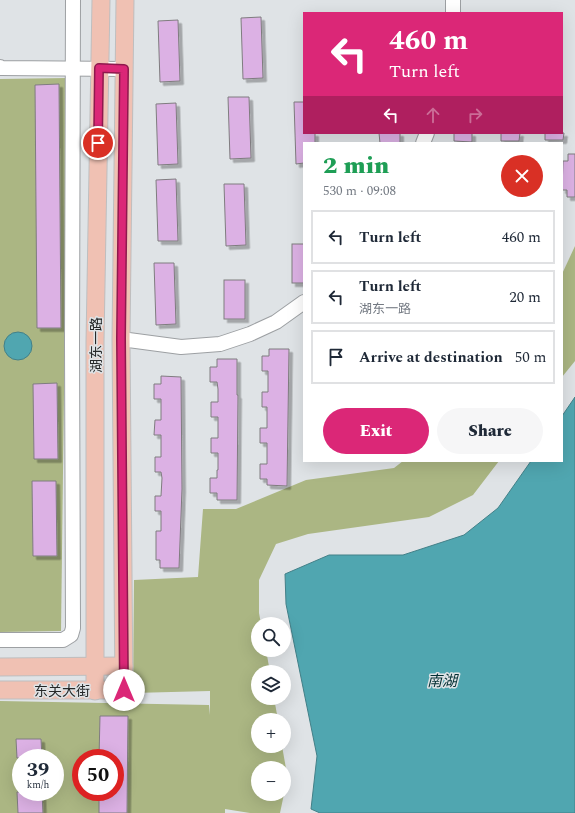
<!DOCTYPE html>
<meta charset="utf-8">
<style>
:root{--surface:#fff;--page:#f6f6f7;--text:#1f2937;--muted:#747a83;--line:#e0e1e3;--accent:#db2777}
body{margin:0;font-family:Spectral,"Noto Sans SC",serif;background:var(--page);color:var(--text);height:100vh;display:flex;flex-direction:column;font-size:15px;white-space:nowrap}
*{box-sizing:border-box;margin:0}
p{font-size:13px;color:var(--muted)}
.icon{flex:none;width:22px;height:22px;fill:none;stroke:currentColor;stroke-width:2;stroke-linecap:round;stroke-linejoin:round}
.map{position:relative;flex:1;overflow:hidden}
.details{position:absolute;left:303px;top:142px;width:260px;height:320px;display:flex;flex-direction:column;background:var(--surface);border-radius:0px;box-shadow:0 4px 16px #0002}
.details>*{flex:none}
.banner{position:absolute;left:303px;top:12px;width:260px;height:122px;border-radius:0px;box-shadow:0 4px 16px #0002;background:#db2777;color:#fff;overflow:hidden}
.fabs{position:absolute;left:251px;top:617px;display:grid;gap:8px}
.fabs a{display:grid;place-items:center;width:40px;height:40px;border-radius:50%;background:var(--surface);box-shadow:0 4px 16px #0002;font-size:20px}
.speed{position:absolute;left:12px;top:749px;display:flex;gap:8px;font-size:20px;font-weight:700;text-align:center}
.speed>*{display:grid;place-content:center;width:52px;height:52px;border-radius:50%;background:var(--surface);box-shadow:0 4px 16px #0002;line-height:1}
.speed small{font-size:10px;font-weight:400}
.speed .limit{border:6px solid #d22;background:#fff;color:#111}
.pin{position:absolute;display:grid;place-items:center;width:34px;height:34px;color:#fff;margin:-17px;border:2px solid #fff;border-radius:50%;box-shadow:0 1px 4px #0007}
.me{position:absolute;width:44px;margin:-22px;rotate:0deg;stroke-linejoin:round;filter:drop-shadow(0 0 3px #0008)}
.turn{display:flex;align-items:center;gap:14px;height:84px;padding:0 20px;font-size:18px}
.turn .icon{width:52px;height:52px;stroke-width:2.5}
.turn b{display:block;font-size:28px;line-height:34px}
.lanes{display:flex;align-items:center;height:38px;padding:0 20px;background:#0003;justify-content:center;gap:20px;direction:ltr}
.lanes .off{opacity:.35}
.round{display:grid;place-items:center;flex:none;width:42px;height:42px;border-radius:21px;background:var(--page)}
.headline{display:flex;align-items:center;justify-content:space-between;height:68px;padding:0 20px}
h1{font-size:24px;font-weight:800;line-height:30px;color:#1e9e55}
.button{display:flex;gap:8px;margin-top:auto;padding:8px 20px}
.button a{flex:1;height:46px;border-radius:24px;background:var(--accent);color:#fff;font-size:16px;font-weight:800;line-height:46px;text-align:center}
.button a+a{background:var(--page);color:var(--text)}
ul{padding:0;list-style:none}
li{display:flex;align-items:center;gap:12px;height:54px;margin:0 8px 6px;padding:0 12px;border:2px solid var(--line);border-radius:0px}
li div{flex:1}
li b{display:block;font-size:15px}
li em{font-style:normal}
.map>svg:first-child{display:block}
.green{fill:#abb683;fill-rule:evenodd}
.water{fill:#50a6b0;stroke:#438088}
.building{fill:#dcb1e4;stroke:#7f7c7f;filter:url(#shadow)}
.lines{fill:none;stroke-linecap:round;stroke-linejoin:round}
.minor-casing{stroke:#9da0a3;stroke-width:16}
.major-casing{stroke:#bebebf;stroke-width:19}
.minor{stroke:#fff;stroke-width:14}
.major{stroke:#f0c1b3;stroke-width:17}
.route-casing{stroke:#8e194d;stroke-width:10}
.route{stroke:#db2777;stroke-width:7}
.labels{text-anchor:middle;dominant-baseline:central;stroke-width:3;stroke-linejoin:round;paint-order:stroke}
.street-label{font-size:14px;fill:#262829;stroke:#dfe3e6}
.water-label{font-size:15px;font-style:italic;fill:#032f33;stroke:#dfe3e6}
</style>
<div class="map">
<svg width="575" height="813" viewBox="0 0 575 813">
<defs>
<filter id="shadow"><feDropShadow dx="3.5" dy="3.5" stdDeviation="0" flood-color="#0004"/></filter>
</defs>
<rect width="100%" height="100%" fill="#dfe3e6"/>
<g class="green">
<path d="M68,78L61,631L0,632V79Z"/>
<path d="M575,246V361L562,377V274Z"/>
<path d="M403,461H499L473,495L429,517L308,534L276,544L259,580V613L261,624H258V650H266L270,672H258V698H274L278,720H258V746H282L287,774L284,792V768H258V794H284L280,813H250L225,809V813H0V701L209,705L210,715V691L133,693L134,580L198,577L203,509H236L306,480L394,468ZM21,758H55V792H21ZM81,758H115V792H81Z"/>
</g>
<g class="water">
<circle cx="18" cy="346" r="14"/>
<path d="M575,397V813H320L311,809L317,756L286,604L285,574L329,555H403L464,535L498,508L531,461H562V416Z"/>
</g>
<g class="building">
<path d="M261,17L263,78L243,79L241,18Z"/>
<path d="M178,20L180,81L160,82L158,21Z"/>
<path d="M59,84L61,328H37L35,85Z"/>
<path d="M228,97H249L251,158L230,159Z"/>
<path d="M294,102H304V133H315V143H304V163L296,164Z"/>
<path d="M176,103L178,164L158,165L156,104Z"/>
<path d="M379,133H400V143H380Z"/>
<path d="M454,133H472V142L454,141Z"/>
<path d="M501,133H520L519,141H501Z"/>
<path d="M545,133H564L563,140H545Z"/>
<path d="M568,154H575V197H567V190H562L563,161H568Z"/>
<path d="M176,179L178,241H158L156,180Z"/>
<path d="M224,184H244L246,245L226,246Z"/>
<rect x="292" y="244" width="12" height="39"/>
<path d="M154,263H174L176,324L156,325Z"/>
<rect x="224" y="280" width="21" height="39"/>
<path d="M269,349H289L287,486L267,485V479H260V464H267V443H260V428H267V407H262V392H268V371H262V356H269Z"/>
<path d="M217,359H237V395H238L237,500H217V493H210V478H217V470H218V453H211V438H218V417H211V402H218V389L217,382H210V367H217Z"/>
<path d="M161,376L181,377L182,489L179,568H160V560H156V531H161V511H155V496H161L162,478L161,472H155V457H161V435H154L155,420H161V399H154V384H161Z"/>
<path d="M57,383L58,459H34L33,384Z"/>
<path d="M32,481H56L57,556H33Z"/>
<path d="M100,716H128L127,813H99V792H115V758H99Z"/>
<path d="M16,739H41L42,758H17Z"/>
<path d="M17,792H42L43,813H18Z"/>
</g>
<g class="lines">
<defs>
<g id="minor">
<path d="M453,0V13"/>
<path d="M0,67L1,68L124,69"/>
<path d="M423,143L427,133"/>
<path d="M121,339L181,347L220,344L250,334L276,322L304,302"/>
<path d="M0,640H63L71,635L73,628L72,345L73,0"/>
</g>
<g id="major">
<path d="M0,667L124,666"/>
<path d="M0,690H124L121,339L125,0"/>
<path d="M95,691V342L101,0"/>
</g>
</defs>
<use href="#minor" class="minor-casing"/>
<use href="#major" class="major-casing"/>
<use href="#minor" class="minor"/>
<use href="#major" class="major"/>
</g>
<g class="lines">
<defs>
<path id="route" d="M98,143L99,68L124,69L121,339L124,690"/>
</defs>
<use href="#route" class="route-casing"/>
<use href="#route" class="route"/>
</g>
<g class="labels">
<g class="street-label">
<text transform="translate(96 345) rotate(-90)">湖东一路</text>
<text x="62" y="691">东关大街</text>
</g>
<g class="water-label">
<text x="442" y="681">南湖</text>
</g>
</g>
</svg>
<div class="fabs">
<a><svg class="icon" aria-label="search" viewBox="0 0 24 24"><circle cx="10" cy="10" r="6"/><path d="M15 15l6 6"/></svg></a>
<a><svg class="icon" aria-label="layers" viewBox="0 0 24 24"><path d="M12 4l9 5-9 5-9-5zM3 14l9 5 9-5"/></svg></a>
<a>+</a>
<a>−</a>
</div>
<div class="speed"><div>39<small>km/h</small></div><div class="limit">50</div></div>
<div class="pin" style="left:98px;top:143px;background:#d93025"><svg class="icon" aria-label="arrive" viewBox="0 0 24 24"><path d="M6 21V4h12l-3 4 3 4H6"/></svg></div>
<svg class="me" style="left:124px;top:690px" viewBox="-20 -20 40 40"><circle r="19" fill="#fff"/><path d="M0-13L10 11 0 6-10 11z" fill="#db2777"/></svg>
<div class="banner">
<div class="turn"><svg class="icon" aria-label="left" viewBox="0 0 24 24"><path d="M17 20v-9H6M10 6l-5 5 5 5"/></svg><div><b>460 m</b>Turn left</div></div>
<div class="lanes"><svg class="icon" aria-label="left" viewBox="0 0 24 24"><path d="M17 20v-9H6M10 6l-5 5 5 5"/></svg><svg class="icon off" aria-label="ahead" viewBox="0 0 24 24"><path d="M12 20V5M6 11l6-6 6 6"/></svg><svg class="icon off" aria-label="right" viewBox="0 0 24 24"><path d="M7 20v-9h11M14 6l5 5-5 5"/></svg></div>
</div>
<section class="details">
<div class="headline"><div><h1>2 min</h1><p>530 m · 09:08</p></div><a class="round" style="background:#d93025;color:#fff"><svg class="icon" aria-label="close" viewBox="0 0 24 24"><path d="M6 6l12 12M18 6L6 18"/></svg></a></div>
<ul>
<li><svg class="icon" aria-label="left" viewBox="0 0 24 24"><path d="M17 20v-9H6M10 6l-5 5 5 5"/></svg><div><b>Turn left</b></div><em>460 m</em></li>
<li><svg class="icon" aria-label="left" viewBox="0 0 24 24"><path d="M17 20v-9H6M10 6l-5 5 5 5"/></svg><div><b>Turn left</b><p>湖东一路</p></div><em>20 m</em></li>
<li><svg class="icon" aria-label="arrive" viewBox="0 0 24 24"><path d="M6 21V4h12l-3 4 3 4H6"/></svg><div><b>Arrive at destination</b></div><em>50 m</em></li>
</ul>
<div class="button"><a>Exit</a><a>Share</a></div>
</section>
</div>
